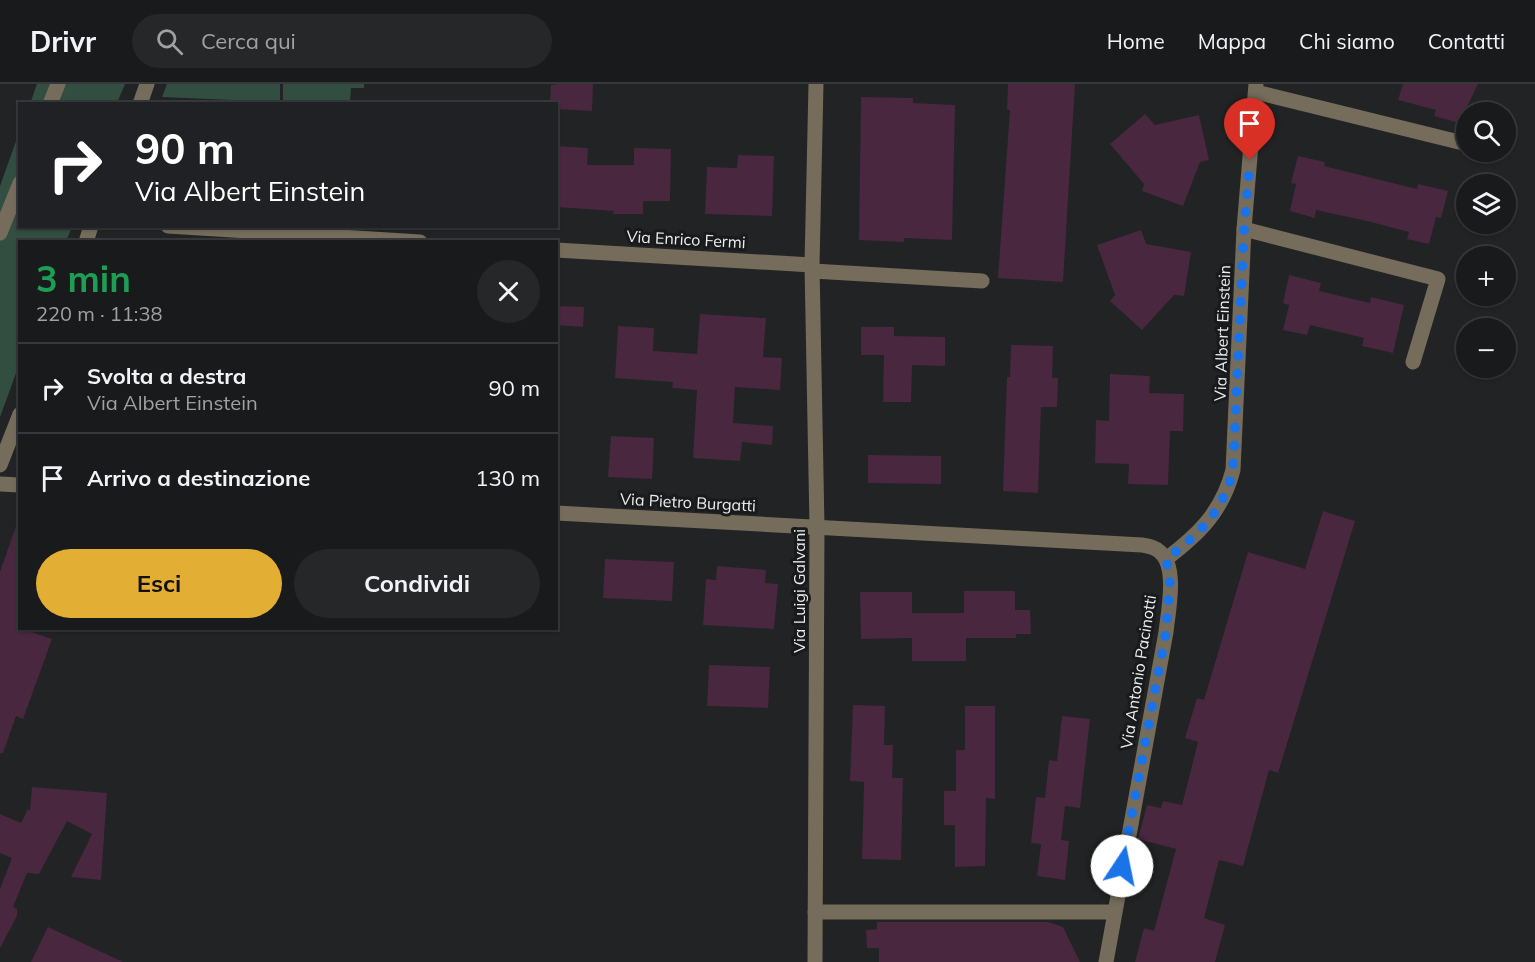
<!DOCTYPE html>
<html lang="it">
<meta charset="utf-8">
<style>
:root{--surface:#191a1c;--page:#262729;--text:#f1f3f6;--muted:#9fa1a3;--line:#37383b;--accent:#e3ae34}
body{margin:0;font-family:Mulish,sans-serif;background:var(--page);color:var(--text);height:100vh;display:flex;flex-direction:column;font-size:22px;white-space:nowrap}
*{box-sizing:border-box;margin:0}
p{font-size:20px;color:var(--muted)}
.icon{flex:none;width:33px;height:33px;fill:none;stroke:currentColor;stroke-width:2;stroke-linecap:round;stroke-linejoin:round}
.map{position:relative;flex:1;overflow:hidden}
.panel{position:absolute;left:18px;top:156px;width:540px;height:390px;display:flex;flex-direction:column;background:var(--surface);border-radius:0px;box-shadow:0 2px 4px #0004,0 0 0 2px var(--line)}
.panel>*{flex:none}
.guide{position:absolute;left:18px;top:18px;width:540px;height:126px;border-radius:0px;box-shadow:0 2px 4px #0004,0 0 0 2px var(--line);background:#202124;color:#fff;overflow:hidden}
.tools{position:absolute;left:1456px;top:18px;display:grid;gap:12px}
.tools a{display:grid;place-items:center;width:60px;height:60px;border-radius:50%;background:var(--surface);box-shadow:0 2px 4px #0004,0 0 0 2px var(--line);font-size:30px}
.pin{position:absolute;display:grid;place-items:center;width:51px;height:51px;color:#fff;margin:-62px -26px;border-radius:50% 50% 50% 0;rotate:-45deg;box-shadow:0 0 6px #0007}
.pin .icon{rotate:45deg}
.me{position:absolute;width:66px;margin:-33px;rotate:11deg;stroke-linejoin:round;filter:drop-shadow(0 0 4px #0008)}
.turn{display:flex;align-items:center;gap:21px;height:126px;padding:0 18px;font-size:27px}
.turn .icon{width:78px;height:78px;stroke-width:2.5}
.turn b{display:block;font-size:42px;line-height:51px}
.round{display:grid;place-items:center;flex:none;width:63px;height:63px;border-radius:32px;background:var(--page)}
.summary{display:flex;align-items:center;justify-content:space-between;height:102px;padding:0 18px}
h1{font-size:36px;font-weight:700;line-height:45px;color:#1e9e55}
.cta{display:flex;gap:12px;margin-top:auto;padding:12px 18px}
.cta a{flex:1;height:69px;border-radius:36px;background:var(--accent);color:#111;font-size:24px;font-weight:700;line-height:69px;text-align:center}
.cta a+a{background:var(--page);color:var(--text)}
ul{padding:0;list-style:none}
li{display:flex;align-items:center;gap:18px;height:90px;padding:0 18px;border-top:2px solid var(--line)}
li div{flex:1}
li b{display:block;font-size:22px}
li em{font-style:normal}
header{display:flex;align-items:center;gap:36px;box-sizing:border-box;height:84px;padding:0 30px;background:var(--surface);border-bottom:2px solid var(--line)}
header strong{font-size:28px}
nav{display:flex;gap:33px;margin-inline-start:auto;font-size:21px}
.search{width:420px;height:54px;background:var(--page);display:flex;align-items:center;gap:15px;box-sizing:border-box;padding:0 21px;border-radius:33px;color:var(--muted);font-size:22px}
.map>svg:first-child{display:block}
.green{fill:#324e40}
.building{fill:#48273f}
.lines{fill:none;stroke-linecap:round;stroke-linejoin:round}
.street{stroke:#756c5b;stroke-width:15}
.route{stroke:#1a73e8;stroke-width:10;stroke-dasharray:0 18}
.labels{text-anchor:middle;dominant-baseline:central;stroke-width:6;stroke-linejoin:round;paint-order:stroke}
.street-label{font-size:16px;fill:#eceeef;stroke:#181a1c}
</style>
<header>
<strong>Drivr</strong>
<div class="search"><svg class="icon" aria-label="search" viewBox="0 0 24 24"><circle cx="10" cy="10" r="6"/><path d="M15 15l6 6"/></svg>Cerca qui</div>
<nav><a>Home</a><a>Mappa</a><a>Chi siamo</a><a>Contatti</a></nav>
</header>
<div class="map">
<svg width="1535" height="878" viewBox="0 0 1535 878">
<rect width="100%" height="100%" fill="#212325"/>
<g class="green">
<path d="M37,0H125L117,19L30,20Z"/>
<path d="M167,0H280V18L162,13Z"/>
<path d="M283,0H364V4H351L350,19L283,18Z"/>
<path d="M19,49L20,142L72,143L66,157L20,158L19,281L0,333V102Z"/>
</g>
<g class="building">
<path d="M557,0H593L592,27L556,25V20H550L551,1Z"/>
<path d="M1008,0H1075L1063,198L998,194L1010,26H1007Z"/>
<path d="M1403,0H1478L1459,39L1434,32L1436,26L1398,16Z"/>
<path d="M861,13L913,14V19L955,21L952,156L904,154V158L859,156Z"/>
<path d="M1145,30L1155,41L1199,31L1209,76L1200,78L1183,122L1142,107L1144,100L1110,60Z"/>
<path d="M556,62L588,64L587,81H634V64L671,65L670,117H643V130H613L614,127L556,123Z"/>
<path d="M738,71L774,72L772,132L705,130L707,83L737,84Z"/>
<path d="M1298,72L1325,78L1324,82L1417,105L1418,100L1448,107L1441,134L1436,133L1429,160L1407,155L1409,148L1371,138L1316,126L1315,134L1290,127L1296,100L1291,99Z"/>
<path d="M1141,146L1146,160L1191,168L1184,212L1174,211L1142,246L1110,217L1115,211L1097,161Z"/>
<path d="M1289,191L1321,199L1319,207L1370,219L1371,213L1404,221L1393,269L1362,262L1364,254L1310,241L1307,251L1283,246L1289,221L1283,219Z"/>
<path d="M556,222L584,223L583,243L556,241Z"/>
<path d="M700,230L766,234L763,273L782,274L780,306L735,303L733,339L773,342L772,361L742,358L740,377L693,374L697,306L672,304L673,298L615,294L618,242L654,244L653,267L697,270Z"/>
<path d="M861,243H894V252L945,253V282L912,281L911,318H883L884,271H861Z"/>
<path d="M1011,261L1053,262L1052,294H1058L1057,323H1041L1038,409L1003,407L1007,293H1010Z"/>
<path d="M1110,290L1150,292L1149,309L1184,310L1183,347H1170L1168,401L1128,400L1129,380L1095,379L1096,336L1109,337Z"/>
<path d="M611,352L654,354L652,395L608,393Z"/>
<path d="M868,371L941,372V400L868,399Z"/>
<path d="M1323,427L1355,437L1278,689L1269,686L1243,782L1219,776L1204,834L1225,841L1215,878H1135L1144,844L1154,847L1176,765L1138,755L1147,721L1161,724L1163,717L1182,721L1198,658L1185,654L1197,614L1204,616L1248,468L1305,485Z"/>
<path d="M17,439L20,440V544L52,555L23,635L16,632L3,669H0V488Z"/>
<path d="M605,475L674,478L672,517L603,514Z"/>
<path d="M717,482L766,486L765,499L778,500L774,545L703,541L706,495L716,496Z"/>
<path d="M964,507H1015V526H1030L1031,550H1016V554H966V577H912V554L861,555L860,508H912V529H964Z"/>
<path d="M709,581L770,583L768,624L707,622Z"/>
<path d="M853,621L885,622L884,661H893L892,694H903L901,776L862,775L864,698L850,697Z"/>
<path d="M965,622H995V715L986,714L985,782L955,783V741H944V707H956V666H965Z"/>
<path d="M1062,632L1090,635L1080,724L1065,722L1061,756L1069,757L1065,796L1037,792L1041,760L1031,759L1036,713L1045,714L1049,676L1057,677Z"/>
<path d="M32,703L107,709L101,796L71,793L92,750L67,737L39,790L27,789L13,823L17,825V832L0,864V805L12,774L0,769V730L21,739L28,725L30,727Z"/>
<path d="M877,838H1048L1063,843L1080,878H879V864H867L866,846L877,845Z"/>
<path d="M48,843L123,878H31Z"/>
</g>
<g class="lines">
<g class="street">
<path d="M1256,8L1467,60"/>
<path d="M50,20L58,0"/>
<path d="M140,20L147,0"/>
<path d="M168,142L420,158"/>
<path d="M1244,145L1438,195L1413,278"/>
<path d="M0,149L20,99"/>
<path d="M86,158L91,142"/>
<path d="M556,166L812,181"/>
<path d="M813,187L982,197"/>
<path d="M0,381L20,330"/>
<path d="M0,400L20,401"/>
<path d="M556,429L1142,461C1148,462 1155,463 1160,468C1178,483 1168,528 1166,548L1106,878"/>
<path d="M1166,475C1199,450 1222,428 1233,386L1244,145L1256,0"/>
<path d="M815,828H1114"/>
<path d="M815,878L817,443L812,181L816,0"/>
</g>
</g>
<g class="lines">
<path class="route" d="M1122,782L1166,548L1170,495L1166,475C1199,450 1223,428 1233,386L1244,145L1250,76"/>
</g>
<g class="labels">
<g class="street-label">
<text transform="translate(686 155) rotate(3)">Via Enrico Fermi</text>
<text transform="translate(1222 249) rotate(-88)">Via Albert Einstein</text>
<text transform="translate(688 418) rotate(3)">Via Pietro Burgatti</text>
<text transform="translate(799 507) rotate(-90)">Via Luigi Galvani</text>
<text transform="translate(1138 588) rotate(-81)">Via Antonio Pacinotti</text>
</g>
</g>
</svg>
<div class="tools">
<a><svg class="icon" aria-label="search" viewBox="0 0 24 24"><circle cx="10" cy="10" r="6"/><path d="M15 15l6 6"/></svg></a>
<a><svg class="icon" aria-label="layers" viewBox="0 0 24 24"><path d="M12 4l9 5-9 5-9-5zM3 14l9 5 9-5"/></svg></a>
<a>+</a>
<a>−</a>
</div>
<div class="pin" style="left:1250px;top:76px;background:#d93025"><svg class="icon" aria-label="arrive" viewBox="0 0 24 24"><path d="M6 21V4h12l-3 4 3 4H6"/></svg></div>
<svg class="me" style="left:1122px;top:782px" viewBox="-20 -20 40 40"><circle r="19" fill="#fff"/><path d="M0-13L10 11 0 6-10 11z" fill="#1a73e8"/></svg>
<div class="guide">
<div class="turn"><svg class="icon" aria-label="right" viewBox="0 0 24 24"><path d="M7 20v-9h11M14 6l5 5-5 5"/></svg><div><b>90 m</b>Via Albert Einstein</div></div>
</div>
<section class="panel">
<div class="summary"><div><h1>3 min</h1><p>220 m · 11:38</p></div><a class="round"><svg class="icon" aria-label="close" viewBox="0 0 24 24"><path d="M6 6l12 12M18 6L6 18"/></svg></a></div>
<ul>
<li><svg class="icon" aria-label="right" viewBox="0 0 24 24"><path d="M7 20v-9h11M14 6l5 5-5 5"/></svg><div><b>Svolta a destra</b><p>Via Albert Einstein</p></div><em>90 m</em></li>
<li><svg class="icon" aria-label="arrive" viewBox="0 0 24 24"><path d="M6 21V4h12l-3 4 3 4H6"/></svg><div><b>Arrivo a destinazione</b></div><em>130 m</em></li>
</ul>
<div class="cta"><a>Esci</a><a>Condividi</a></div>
</section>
</div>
